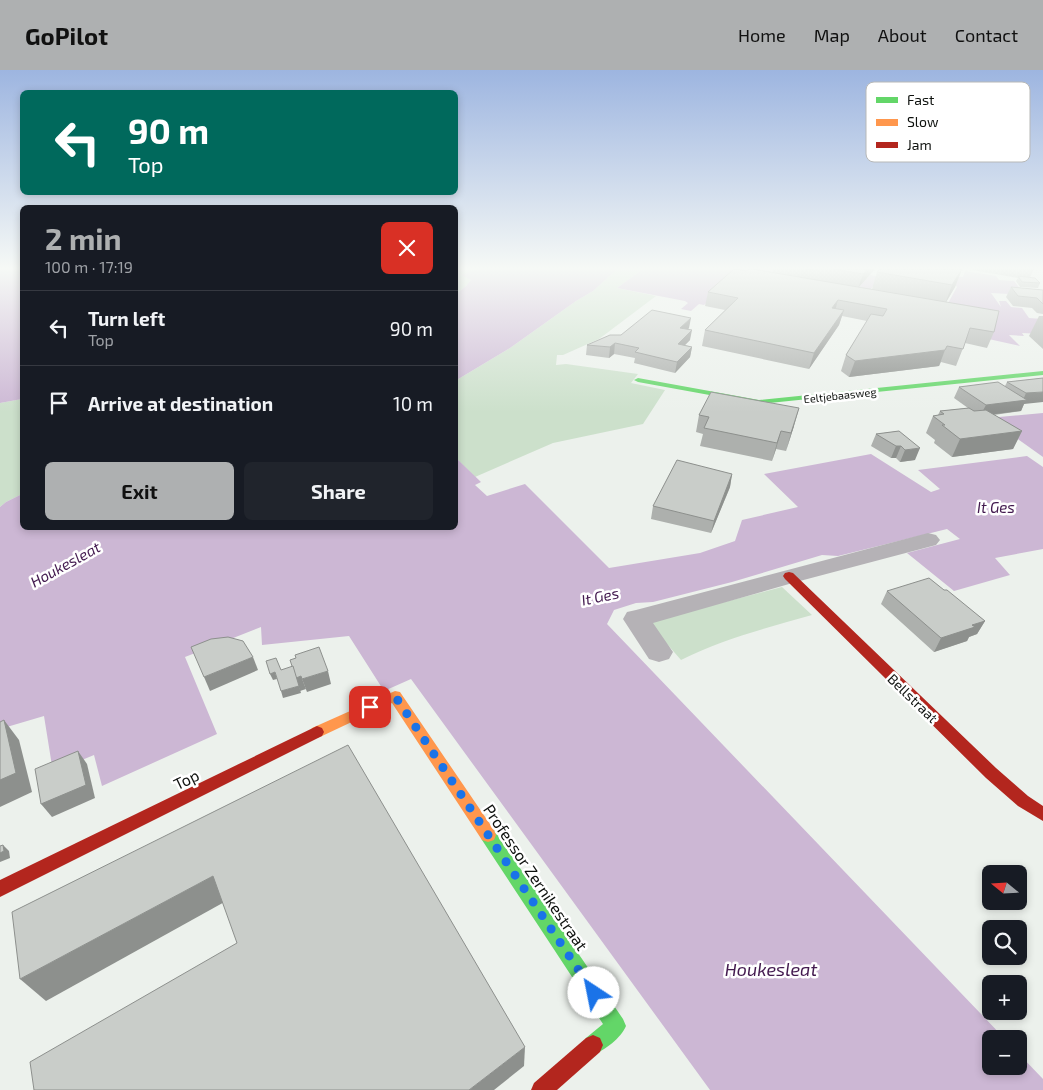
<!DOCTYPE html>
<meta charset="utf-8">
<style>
:root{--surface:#171b24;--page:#20242c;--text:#f1f3f6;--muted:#9ea1a6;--line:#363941;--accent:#aeb0b1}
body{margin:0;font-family:"Exo 2",sans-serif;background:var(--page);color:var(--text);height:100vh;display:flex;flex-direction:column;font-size:19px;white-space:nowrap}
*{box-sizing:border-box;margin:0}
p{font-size:16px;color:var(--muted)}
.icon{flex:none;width:28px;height:28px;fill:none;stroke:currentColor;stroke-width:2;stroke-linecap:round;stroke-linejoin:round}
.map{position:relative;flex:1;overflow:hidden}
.drawer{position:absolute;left:20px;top:135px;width:438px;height:325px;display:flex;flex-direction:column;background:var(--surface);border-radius:8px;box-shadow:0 2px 8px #0003}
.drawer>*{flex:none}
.hud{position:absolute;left:20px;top:20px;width:438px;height:105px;border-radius:8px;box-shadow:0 2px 8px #0003;background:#00695c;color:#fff;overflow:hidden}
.needle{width:32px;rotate:288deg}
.buttons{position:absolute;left:982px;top:795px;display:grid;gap:10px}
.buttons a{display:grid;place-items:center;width:45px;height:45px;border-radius:8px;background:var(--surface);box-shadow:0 2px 8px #0003;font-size:25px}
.pin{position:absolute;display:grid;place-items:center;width:42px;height:42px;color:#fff;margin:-21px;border-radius:10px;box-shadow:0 2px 8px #0006}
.me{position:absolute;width:55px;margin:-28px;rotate:326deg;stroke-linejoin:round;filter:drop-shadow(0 0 4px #0008)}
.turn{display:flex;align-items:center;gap:18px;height:105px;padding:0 25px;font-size:22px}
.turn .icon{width:65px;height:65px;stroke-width:2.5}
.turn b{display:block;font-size:35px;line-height:42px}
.round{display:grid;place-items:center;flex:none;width:52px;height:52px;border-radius:8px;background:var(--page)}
.summary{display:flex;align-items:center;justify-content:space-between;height:85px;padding:0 25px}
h1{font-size:30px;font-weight:700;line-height:38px;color:var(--accent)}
.primary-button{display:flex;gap:10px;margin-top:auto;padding:10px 25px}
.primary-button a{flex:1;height:58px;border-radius:8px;background:var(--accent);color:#111;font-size:20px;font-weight:700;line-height:58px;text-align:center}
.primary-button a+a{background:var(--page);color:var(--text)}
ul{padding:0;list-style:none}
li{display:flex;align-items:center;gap:15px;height:75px;padding:0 25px;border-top:1px solid var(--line)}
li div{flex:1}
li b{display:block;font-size:19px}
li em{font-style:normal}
header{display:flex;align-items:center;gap:30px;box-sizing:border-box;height:70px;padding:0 25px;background:var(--accent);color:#111}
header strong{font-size:24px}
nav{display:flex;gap:28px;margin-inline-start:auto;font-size:18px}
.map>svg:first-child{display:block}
.green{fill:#cce0cb}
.water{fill:#ccb7d4}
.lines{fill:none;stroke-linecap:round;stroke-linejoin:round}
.street{fill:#b5b2b6;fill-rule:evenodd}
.fast{fill:#63d668;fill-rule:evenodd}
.slow{fill:#ff974d;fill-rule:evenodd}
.jam{fill:#b3261e;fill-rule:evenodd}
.wall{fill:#adb0ad}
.shaded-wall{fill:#8d908d}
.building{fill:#c9cdc9;stroke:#8d908d}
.route{stroke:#1a73e8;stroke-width:9;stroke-dasharray:0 16.2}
.labels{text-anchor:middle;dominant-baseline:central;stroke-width:5;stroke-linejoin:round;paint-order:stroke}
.far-street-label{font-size:11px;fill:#0e110e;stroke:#fff}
.street-label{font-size:14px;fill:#0e110e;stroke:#fff}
.water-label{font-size:15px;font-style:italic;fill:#431a4f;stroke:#fff}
.near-street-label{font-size:16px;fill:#0e110e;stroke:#fff}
.near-water-label{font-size:18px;font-style:italic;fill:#431a4f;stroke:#fff}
.key{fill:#fff;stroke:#b7b8b7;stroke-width:1}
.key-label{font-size:14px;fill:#0e110e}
</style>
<header>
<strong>GoPilot</strong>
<nav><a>Home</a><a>Map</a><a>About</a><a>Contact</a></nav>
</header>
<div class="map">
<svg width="1043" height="1020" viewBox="0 0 1043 1020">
<rect width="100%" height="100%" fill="#ecf1ec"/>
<g class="green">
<path d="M455,199H477L463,205L471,210L466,216L455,225Z"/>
<path d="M617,199H643L617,218L656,226L599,269L563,285H557L556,295L566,294L638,304L631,313L665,320L643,354L553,373L475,407L455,387V311L510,278L576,231L593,221Z"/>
<path d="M22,329V424L6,432L0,437V333Z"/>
<path d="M782,517L812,545C767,558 722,569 681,590L648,552Z"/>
</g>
<g class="water">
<path d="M0,199H22V329L0,333Z"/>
<path d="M477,199H617L593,221L576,231L510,278L455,311V225L466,216L471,210L462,205Z"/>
<path d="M643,199H773L771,202L858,218L870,205L881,207L870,220L947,235L957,217L950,206L963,207L965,201L996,206L999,210L1014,211L1025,225L991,223L1001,237L999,231H1006L1011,237L1022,238L1029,248L1043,249V264L1022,263L1024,266L1009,265L1020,276L721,210L730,213L704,235L699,234L691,241L681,239L688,233L685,231L617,218Z"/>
<path d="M1043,343V387L988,348Z"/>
<path d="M871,384L931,422L940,419L918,400L1027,386L1043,397V479L995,488L1010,505L954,521L907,483L960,469L947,459L838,486L822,485L732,512L653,532L636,533L614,540L607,554L1005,969H991V996H1019V984L1043,1009V1020H710L411,609L384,621L349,566L262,575L261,557L185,587L217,664L102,716L94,685L53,702L44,646L0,659V437L6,432L22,424V458H455V387L481,412L475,415L487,426L525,414L609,498L700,483L735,471L742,450L798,437L764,404Z"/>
</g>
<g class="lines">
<path class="street" d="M928,463L936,465L940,470L936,475L796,512L653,553L673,582L669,589L659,592L649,589L623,549L627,542L636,540Z"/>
<g class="fast">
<path d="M1043,301V305L759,334L638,312L634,310L638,308L759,330Z"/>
<path d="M488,758L494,760L623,949L626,956C621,968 605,980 593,985L586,982L583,975L586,968L603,954L482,770L480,765L482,760Z"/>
</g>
<path class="slow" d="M395,621L400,622L494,760L496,765L494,770L488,772L482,770L392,633L322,666L317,668L312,666L310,662L312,658Z"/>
<g class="jam">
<path d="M789,502L793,503L996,698L1028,726L1043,736V751L1018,736L986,708L785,509L783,506L785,503Z"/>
<path d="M317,656L322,658L324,662L322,666L0,827V810Z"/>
<path d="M593,965L600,968L603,975L600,982L557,1020H531L534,1013L586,968Z"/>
</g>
</g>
<g class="wall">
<path d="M773,199H875L859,217L872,219L877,202L962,199L955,217L946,232L994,262L987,278L965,273L956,296L941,292L939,296L849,307L841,301L846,285L867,251L842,246L839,255L809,299L702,276L705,260L725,240L705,236L708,222L747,201L772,202Z"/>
<path d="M972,199H1034L1030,207L1040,213L1038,218L1020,217L1016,211L1018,208L972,200Z"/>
<path d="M1011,217L1043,220V244L1037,243L1032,238L1013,236L1006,227Z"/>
<path d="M1039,246H1043V279L1029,266Z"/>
<path d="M689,258L688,259L690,270L685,275L692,277L690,287L675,303L634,293L635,288L614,284L609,288L586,285L587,275L621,265Z"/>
<path d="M1043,308L1024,334L1021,341L994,345L1022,361L1013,379L952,387L934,373L935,370L926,363L933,346L938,345L940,341L968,338L954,328L959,317L1005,316L1007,312Z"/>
<path d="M699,345L794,356L786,381L776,379L772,391L700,376L703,364L696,362Z"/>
<path d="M899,361L915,390L900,392L896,388H891L871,376L876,364Z"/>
<path d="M732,404L730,417L711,463L651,449L653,436Z"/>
<path d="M944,520L985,551L977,564L969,567L967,571L934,582L881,534L887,521Z"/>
</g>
<g class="shaded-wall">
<path d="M867,199H875L858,218L863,204Z"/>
<path d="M962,199L955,217L945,234L952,215Z"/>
<path d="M838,230L834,245L832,238Z"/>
<path d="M844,240L839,255L809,299L814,283Z"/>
<path d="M691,248L689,258L679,268L680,258Z"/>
<path d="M692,260L690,270L676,284L678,274Z"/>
<path d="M615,273L614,284L609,288L610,277Z"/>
<path d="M692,277L690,287L675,303L677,292Z"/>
<path d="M945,280L939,296L849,307L855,291Z"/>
<path d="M1043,322V332L1024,334L1021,341L980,346L986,335L1023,330L1026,323Z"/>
<path d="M799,338L794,356L786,381L791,363Z"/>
<path d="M781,361L776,379L772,391L777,373Z"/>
<path d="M1022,361L1013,379L952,387L960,369Z"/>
<path d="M896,376H901L896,388H891Z"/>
<path d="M920,378L915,390L900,392L905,380Z"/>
<path d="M732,404L730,417L711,463L714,451Z"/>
<path d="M985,551L977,564L969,567L967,571L934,582L941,568L972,555Z"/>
<path d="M253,587L258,600L210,621L204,607Z"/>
<path d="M328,601L331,614L307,622L302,609Z"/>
<path d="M275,602L277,609L273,610L270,604Z"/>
<path d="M301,606L306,619L300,621L296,608Z"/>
<path d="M299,616L301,623L283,628L281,621Z"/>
<path d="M4,650L19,670L32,722L0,737V710Z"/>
<path d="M78,681L87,694L95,728L52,747L41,734Z"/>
<path d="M3,775L9,781L10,788L0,792V783Z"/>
<path d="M213,806L228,830L46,931L20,909Z"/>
<path d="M525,977L524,996L494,1020H469Z"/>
</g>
<g class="building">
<path d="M734,199L747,201L749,199H752L999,241L994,262L970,258L963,279L947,276L945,280L855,291L846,285L871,244L883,246L887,239L838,230L832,238L844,240L814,283L705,260L738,228L708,222Z"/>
<path d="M806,199H817L816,201Z"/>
<path d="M833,199H867L863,204Z"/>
<path d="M880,199H962L952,215L877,202Z"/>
<path d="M1018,206L1035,208L1040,213L1022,212Z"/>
<path d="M1011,217L1043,220V234L1037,228L1018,226Z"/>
<path d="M652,240L691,248L680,258L692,260L678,274L692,277L677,292L635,282L639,278L615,273L610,277L587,275L610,265H621Z"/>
<path d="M1043,308V322L1026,323L1007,312Z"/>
<path d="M998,312L1027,330L986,335L959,317Z"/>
<path d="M711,322L799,338L791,363L781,361L777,373L704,358L709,347L699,345Z"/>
<path d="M969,338L974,341L986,340L1022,361L960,369L942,355H945L933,346L944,344L940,341Z"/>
<path d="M899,361L920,378L905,380L901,376H896L876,364Z"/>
<path d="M677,390L732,404L714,451L653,436Z"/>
<path d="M929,508L944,520H947L985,551L972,555L975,557L941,568L887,521Z"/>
<path d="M228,567L243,571L253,587L204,607L191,577L211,569Z"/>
<path d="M319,577L328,601L302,609L301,606L296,608L290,590L296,588L295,585Z"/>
<path d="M276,588L281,600L293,596L299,616L281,621L275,602L270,604L266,591Z"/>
<path d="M4,650L16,703L0,710V652Z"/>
<path d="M348,675L525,977L469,1020H34L30,992L237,873L213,806L20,909L12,842Z"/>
<path d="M78,681L86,715L41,734L35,699Z"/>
<path d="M3,775L4,781L0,783V776Z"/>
</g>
<linearGradient id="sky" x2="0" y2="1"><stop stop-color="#9db5e0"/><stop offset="0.58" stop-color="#f6f9f6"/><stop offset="1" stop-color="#f6f9f6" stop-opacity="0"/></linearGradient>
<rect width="1043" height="342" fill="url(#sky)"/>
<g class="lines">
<path class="route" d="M370,637L395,626L594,923"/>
</g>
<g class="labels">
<g class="far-street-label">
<text transform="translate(840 325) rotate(-6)">Eeltjebaasweg</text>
</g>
<g class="street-label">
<text transform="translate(913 628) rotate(44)">Bellstraat</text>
</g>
<g class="water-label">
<text x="996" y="437">It Ges</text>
<text transform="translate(65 494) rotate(-29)">Houkesleat</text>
<text transform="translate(600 526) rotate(-12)">It Ges</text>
</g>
<g class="near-street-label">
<text transform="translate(186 709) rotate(-26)">Top</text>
<text transform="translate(536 807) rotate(56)">Professor Zernikestraat</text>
</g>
<g class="near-water-label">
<text x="771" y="899">Houkesleat</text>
</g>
</g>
<rect x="866" y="12" width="164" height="80" rx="8" class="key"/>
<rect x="876" y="27" width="22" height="6" fill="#63d668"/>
<rect x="876" y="49" width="22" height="7" fill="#ff974d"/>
<rect x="876" y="72" width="22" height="6" fill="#b3261e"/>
<g class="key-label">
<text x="907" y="35">Fast</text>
<text x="907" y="57">Slow</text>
<text x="907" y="80">Jam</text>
</g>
</svg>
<div class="buttons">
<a><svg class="needle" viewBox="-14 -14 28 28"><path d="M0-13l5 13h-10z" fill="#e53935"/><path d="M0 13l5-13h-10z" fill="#9ea1a6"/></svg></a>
<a><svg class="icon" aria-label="search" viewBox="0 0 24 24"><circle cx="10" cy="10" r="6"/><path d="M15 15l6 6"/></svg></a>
<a>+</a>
<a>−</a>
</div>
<div class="pin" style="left:370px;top:637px;background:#d93025"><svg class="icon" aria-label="arrive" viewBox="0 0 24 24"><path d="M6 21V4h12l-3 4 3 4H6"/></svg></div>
<svg class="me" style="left:594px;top:923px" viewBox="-20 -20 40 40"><circle r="19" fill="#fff"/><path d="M0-13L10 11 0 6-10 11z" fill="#1a73e8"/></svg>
<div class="hud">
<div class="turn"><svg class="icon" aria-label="left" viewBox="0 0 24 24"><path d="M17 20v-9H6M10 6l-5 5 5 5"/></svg><div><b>90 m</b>Top</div></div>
</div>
<section class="drawer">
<div class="summary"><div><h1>2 min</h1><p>100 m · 17:19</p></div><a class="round" style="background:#d93025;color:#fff"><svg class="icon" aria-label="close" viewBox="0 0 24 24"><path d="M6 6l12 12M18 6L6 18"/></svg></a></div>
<ul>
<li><svg class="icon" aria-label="left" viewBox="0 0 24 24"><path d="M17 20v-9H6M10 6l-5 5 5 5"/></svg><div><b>Turn left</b><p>Top</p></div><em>90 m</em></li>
<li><svg class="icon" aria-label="arrive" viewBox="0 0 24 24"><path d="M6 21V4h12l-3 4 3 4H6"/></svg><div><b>Arrive at destination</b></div><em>10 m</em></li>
</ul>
<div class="primary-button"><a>Exit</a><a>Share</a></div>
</section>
</div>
